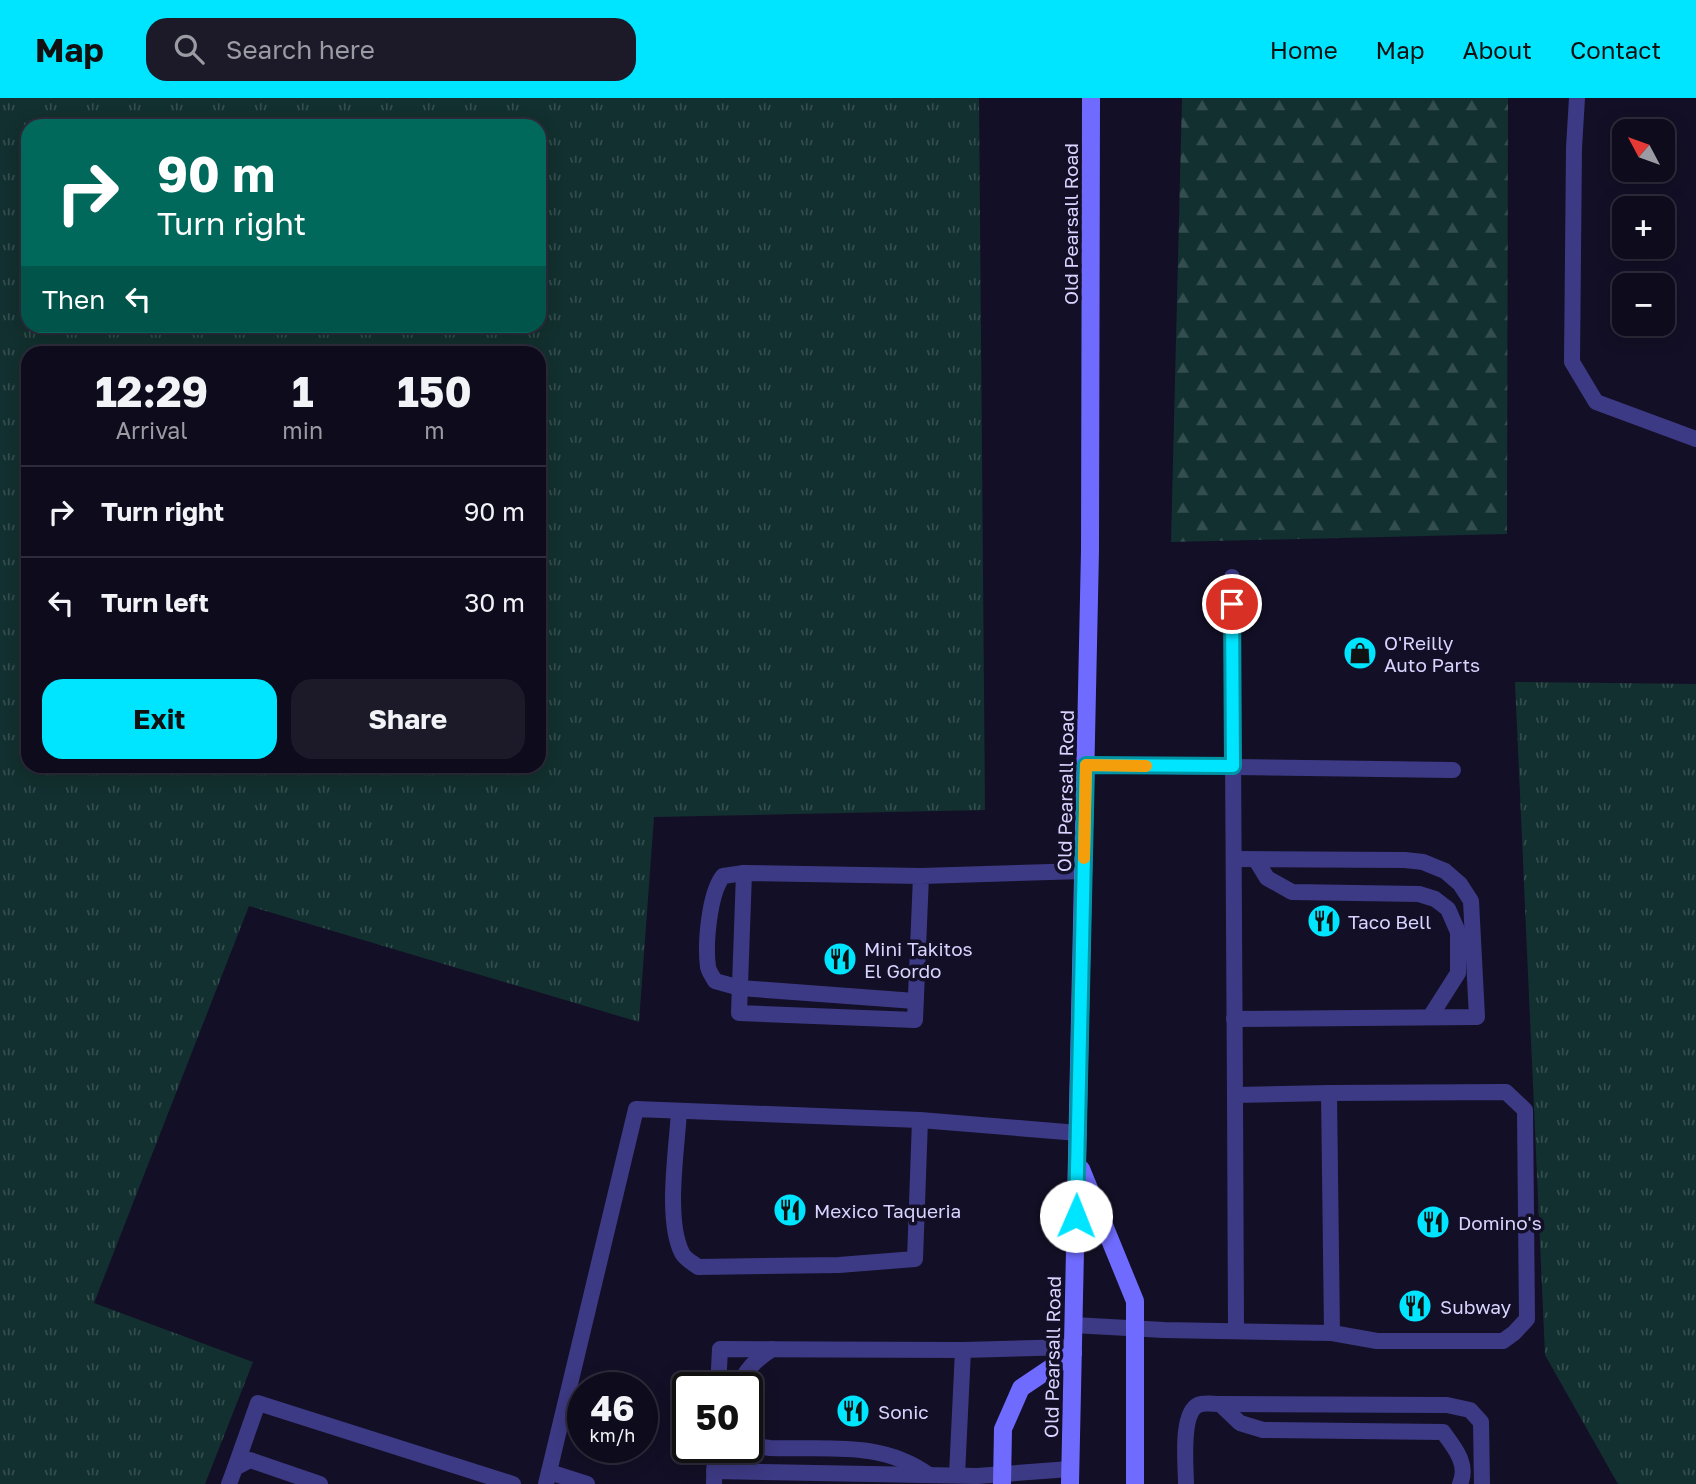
<!DOCTYPE html>
<meta charset="utf-8">
<style>
:root{--surface:#0e0b1c;--page:#1c1929;--text:#f1f3f6;--muted:#9b9ba3;--line:#2e2b3b;--accent:#00e5ff}
body{margin:0;font-family:"Golos Text",sans-serif;background:var(--page);color:var(--text);height:100vh;display:flex;flex-direction:column;font-size:26px;white-space:nowrap}
*{box-sizing:border-box;margin:0}
p{font-size:23px;color:var(--muted)}
.icon{flex:none;width:38px;height:38px;fill:none;stroke:currentColor;stroke-width:2;stroke-linecap:round;stroke-linejoin:round}
.map{position:relative;flex:1;overflow:hidden}
.drawer{position:absolute;left:21px;top:248px;width:525px;height:427px;display:flex;flex-direction:column;background:var(--surface);border-radius:21px;box-shadow:0 4px 18px #0003,0 0 0 2px var(--line)}
.drawer>*{flex:none}
.guide{position:absolute;left:21px;top:21px;width:525px;height:214px;border-radius:21px;box-shadow:0 4px 18px #0003,0 0 0 2px var(--line);background:#00695c;color:#fff;overflow:hidden}
.needle{width:46px;rotate:311deg}
.fabs{position:absolute;left:1612px;top:21px;display:grid;gap:14px}
.fabs a{display:grid;place-items:center;width:63px;height:63px;border-radius:14px;background:var(--surface);box-shadow:0 4px 18px #0003,0 0 0 2px var(--line);font-size:35px}
.speed{position:absolute;left:567px;top:1274px;display:flex;gap:14px;font-size:35px;font-weight:700;text-align:center}
.speed>*{display:grid;place-content:center;width:91px;height:91px;border-radius:50%;background:var(--surface);box-shadow:0 4px 18px #0003,0 0 0 2px var(--line);line-height:1}
.speed small{font-size:18px;font-weight:400}
.speed .limit{border:4px solid #111;border-radius:10px;background:#fff;color:#111}
.pin{position:absolute;display:grid;place-items:center;width:60px;height:60px;color:#fff;margin:-30px;border:4px solid #fff;border-radius:50%;box-shadow:0 2px 7px #0007}
.me{position:absolute;width:77px;margin:-38px;rotate:1deg;stroke-linejoin:round;filter:drop-shadow(0 0 5px #0008)}
.turn{display:flex;align-items:center;gap:24px;height:147px;padding:0 21px;font-size:32px}
.turn .icon{width:91px;height:91px;stroke-width:2.5}
.turn b{display:block;font-size:49px;line-height:60px}
.then{display:flex;align-items:center;height:66px;padding:0 21px;background:#0003;gap:14px;font-size:26px}
.eta{display:flex;justify-content:space-evenly;align-items:center;height:119px;text-align:center}
.eta b{font-size:42px;font-weight:700;line-height:49px}
.action{display:flex;gap:14px;margin-top:auto;padding:14px 21px}
.action a{flex:1;height:80px;border-radius:21px;background:var(--accent);color:#111;font-size:28px;font-weight:700;line-height:80px;text-align:center}
.action a+a{background:var(--page);color:var(--text)}
ul{padding:0;list-style:none}
li{display:flex;align-items:center;gap:21px;height:91px;padding:0 21px;border-top:2px solid var(--line)}
li div{flex:1}
li b{display:block;font-size:26px}
li em{font-style:normal}
header{display:flex;align-items:center;gap:42px;box-sizing:border-box;height:98px;padding:0 35px;background:var(--accent);color:#111}
header strong{font-size:33px}
nav{display:flex;gap:38px;margin-inline-start:auto;font-size:24px}
.search{width:490px;height:63px;background:var(--page);display:flex;align-items:center;gap:18px;box-sizing:border-box;padding:0 24px;border-radius:21px;color:var(--muted);font-size:26px}
.map>svg:first-child{display:block}
.grass{fill:url(#grass-tufts);fill-rule:evenodd}
.forest{fill:url(#forest-firs)}
.lines{fill:none;stroke-linecap:round;stroke-linejoin:round}
.service{stroke:#3d3a85;stroke-width:16}
.secondary{stroke:#6f6bff;stroke-width:18}
.route-casing{stroke:#0095a6;stroke-width:18}
.route{stroke:#00e5ff;stroke-width:12}
.slow{stroke:#f59e0b;stroke-width:12}
.labels{text-anchor:middle;dominant-baseline:central;stroke-width:7;stroke-linejoin:round;paint-order:stroke}
.street-label{font-size:19px;fill:#d9d4ff;stroke:#130f26}
.poi-label{font-size:19px;fill:#d9d4ff;stroke:#130f26;text-anchor:start}
</style>
<header>
<strong>Map</strong>
<div class="search"><svg class="icon" aria-label="search" viewBox="0 0 24 24"><circle cx="10" cy="10" r="6"/><path d="M15 15l6 6"/></svg>Search here</div>
<nav><a>Home</a><a>Map</a><a>About</a><a>Contact</a></nav>
</header>
<div class="map">
<svg width="1696" height="1386" viewBox="0 0 1696 1386">
<defs>
<pattern id="grass-tufts" width="24" height="20" patternUnits="userSpaceOnUse" patternTransform="scale(1.75)"><rect width="24" height="20" fill="#12302f"/><path d="M3 7l-1-3M5 7V3M7 7l1-3M15 17l-1-3M17 17v-4M19 17l1-3" fill="none" stroke="#344d4e"/></pattern>
<pattern id="forest-firs" width="22" height="20" patternUnits="userSpaceOnUse" patternTransform="scale(1.75)"><rect width="22" height="20" fill="#12302f"/><path d="M5 1l3.5 6h-7zM16 11l3.5 6h-7z" fill="#344d4e"/></pattern>
</defs>
<rect width="100%" height="100%" fill="#130f26"/>
<g class="grass">
<path d="M0,0H979L985,712L654,719L639,924L249,808L94,1205L253,1264L205,1386H0ZM28,28H539V228H28ZM28,256H539V668H28Z"/>
<path d="M1515,584L1696,586V1386H1618L1545,1257Z"/>
</g>
<path class="forest" d="M1182,0H1508L1507,436L1171,444Z"/>
<g class="lines">
<g class="service">
<path d="M1577,0L1574,50L1572,264L1596,304L1696,341"/>
<path d="M1232,479L1235,997"/>
<path d="M1086,667L1453,672"/>
<path d="M1234,761L1405,762L1423,764L1445,773L1460,786L1471,803L1477,919L1234,921"/>
<path d="M1256,762L1267,780L1292,794L1419,796L1435,801L1448,811L1458,834V875L1430,919"/>
<path d="M744,775L723,778C709,796 705,846 708,869C709,874 713,879 715,883L740,890L915,903"/>
<path d="M921,778L915,922L739,915L744,775L921,778L1084,773"/>
<path d="M1329,995L1506,994L1525,1012L1527,1221L1514,1235L1503,1243H1377L1332,1235"/>
<path d="M679,1013C677,1051 665,1121 682,1155C685,1161 693,1165 698,1169L839,1167L915,1161L920,1022"/>
<path d="M1073,1227L1164,1232L1332,1235L1329,995L1235,997L1236,1232"/>
<path d="M718,1290L720,1251L963,1252L1073,1249"/>
<path d="M739,1290C744,1272 757,1261 772,1251"/>
<path d="M1220,1306L1240,1325L1263,1332L1443,1334C1454,1349 1469,1366 1460,1386"/>
<path d="M747,1341L762,1349L770,1350C826,1352 881,1342 929,1377"/>
<path d="M235,1370L258,1305L513,1386"/>
<path d="M714,1373L977,1378L1070,1371"/>
<path d="M549,1374L587,1386"/>
<path d="M957,1377L963,1252"/>
<path d="M229,1386L235,1370L250,1362L320,1386"/>
<path d="M546,1386L636,1011L920,1022L1078,1035"/>
<path d="M714,1386L715,1349"/>
<path d="M1186,1386C1186,1368 1180,1316 1198,1307C1204,1304 1213,1306 1220,1306L1447,1307L1470,1312L1481,1324L1482,1386"/>
</g>
<g class="secondary">
<path d="M1081,1071L1135,1203V1386"/>
<path d="M1002,1386L1003,1331L1021,1290L1073,1255"/>
<path d="M1070,1386L1090,453L1091,0"/>
</g>
</g>
<g class="lines">
<defs>
<path id="route" d="M1076,1118L1086,667L1233,668L1232,506"/>
</defs>
<use href="#route" class="route-casing"/>
<use href="#route" class="route"/>
<path class="slow" d="M1084,760L1086,667L1146,668"/>
</g>
<defs>
<symbol id="shop-disc" viewBox="-11 -11 22 22"><circle r="9.5" fill="#00e5ff" stroke="#130f26"/><path d="M-5-2.5h2.3a2.7 3.5 0 0 1 5.4 0H5L5.5 6h-11ZM-1.5-2.5h3a1.5 2.3 0 0 0-3 0Z" fill="#111"/></symbol>
<symbol id="restaurant-disc" viewBox="-11 -11 22 22"><circle r="9.5" fill="#00e5ff" stroke="#130f26"/><path d="M-5-6h1v4h1v-4h1v4h1v-4h1v5L-1.5 .5V6h-2V.5L-5-1ZM5-6V6H3V1.5H1.5Q1.5-4 5-6Z" fill="#111"/></symbol>
</defs>
<g fill-rule="evenodd">
<use href="#shop-disc" x="1341" y="536" width="38" height="38"/>
<use href="#restaurant-disc" x="1305" y="804" width="38" height="38"/>
<use href="#restaurant-disc" x="821" y="842" width="38" height="38"/>
<use href="#restaurant-disc" x="771" y="1093" width="38" height="38"/>
<use href="#restaurant-disc" x="1414" y="1105" width="38" height="38"/>
<use href="#restaurant-disc" x="1396" y="1189" width="38" height="38"/>
<use href="#restaurant-disc" x="834" y="1294" width="38" height="38"/>
</g>
<g class="labels">
<g class="street-label">
<text transform="translate(1070 126) rotate(-90)">Old Pearsall Road</text>
<text transform="translate(1065 693) rotate(-89)">Old Pearsall Road</text>
<text transform="translate(1052 1259) rotate(-89)">Old Pearsall Road</text>
</g>
<g class="poi-label">
<text x="1384" y="544">O'Reilly<tspan x="1384" dy="22">Auto Parts</tspan></text>
<text x="1348" y="823">Taco Bell</text>
<text x="864" y="850">Mini Takitos<tspan x="864" dy="22">El Gordo</tspan></text>
<text x="814" y="1112">Mexico Taqueria</text>
<text x="1458" y="1124">Domino's</text>
<text x="1440" y="1208">Subway</text>
<text x="878" y="1313">Sonic</text>
</g>
</g>
</svg>
<div class="fabs">
<a><svg class="needle" viewBox="-14 -14 28 28"><path d="M0-13l5 13h-10z" fill="#e53935"/><path d="M0 13l5-13h-10z" fill="#9b9ba3"/></svg></a>
<a>+</a>
<a>−</a>
</div>
<div class="speed"><div>46<small>km/h</small></div><div class="limit">50</div></div>
<div class="pin" style="left:1232px;top:506px;background:#d93025"><svg class="icon" aria-label="arrive" viewBox="0 0 24 24"><path d="M6 21V4h12l-3 4 3 4H6"/></svg></div>
<svg class="me" style="left:1076px;top:1118px" viewBox="-20 -20 40 40"><circle r="19" fill="#fff"/><path d="M0-13L10 11 0 6-10 11z" fill="#00e5ff"/></svg>
<div class="guide">
<div class="turn"><svg class="icon" aria-label="right" viewBox="0 0 24 24"><path d="M7 20v-9h11M14 6l5 5-5 5"/></svg><div><b>90 m</b>Turn right</div></div>
<div class="then">Then<svg class="icon" aria-label="left" viewBox="0 0 24 24"><path d="M17 20v-9H6M10 6l-5 5 5 5"/></svg></div>
</div>
<section class="drawer">
<div class="eta">
<div><b>12:29</b><p>Arrival</p></div>
<div><b>1</b><p>min</p></div>
<div><b>150</b><p>m</p></div>
</div>
<ul>
<li><svg class="icon" aria-label="right" viewBox="0 0 24 24"><path d="M7 20v-9h11M14 6l5 5-5 5"/></svg><div><b>Turn right</b></div><em>90 m</em></li>
<li><svg class="icon" aria-label="left" viewBox="0 0 24 24"><path d="M17 20v-9H6M10 6l-5 5 5 5"/></svg><div><b>Turn left</b></div><em>30 m</em></li>
</ul>
<div class="action"><a>Exit</a><a>Share</a></div>
</section>
</div>
